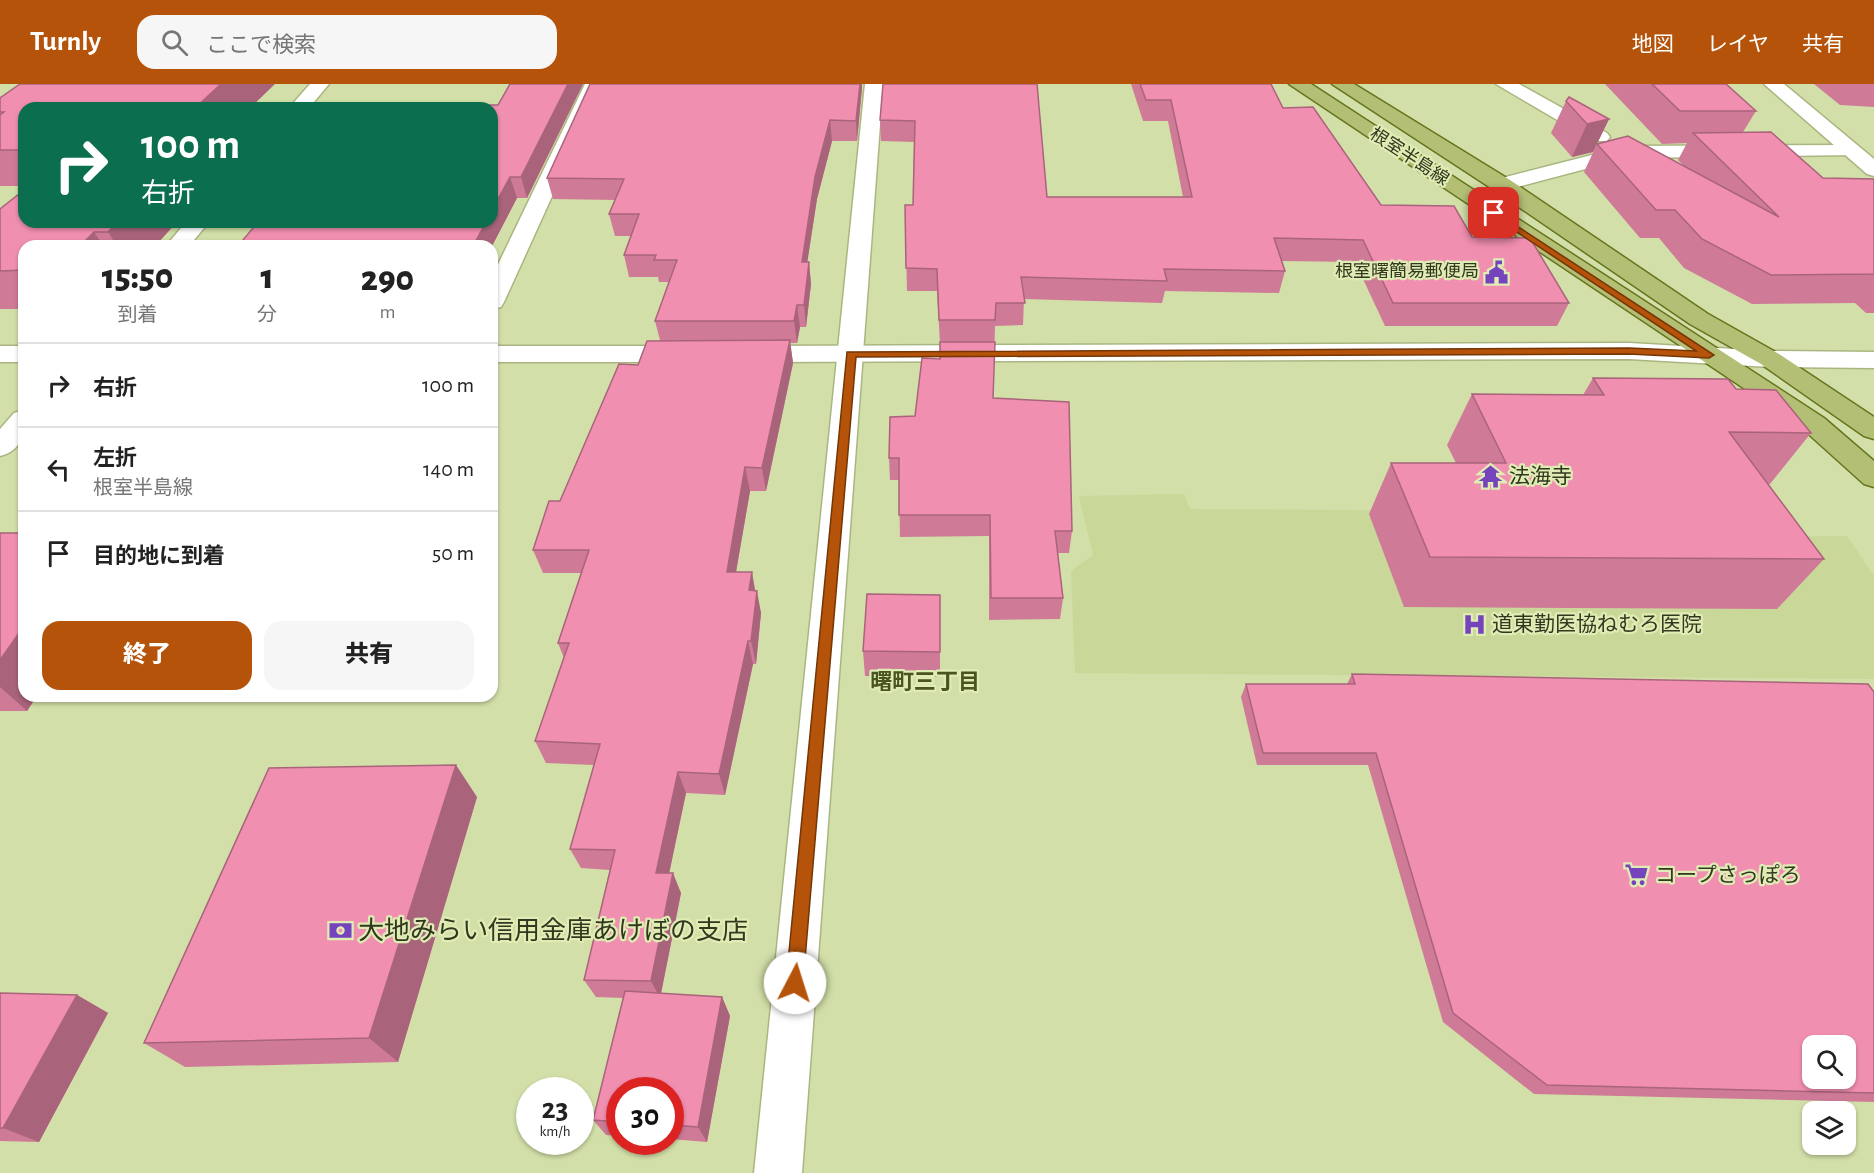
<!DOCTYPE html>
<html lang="ja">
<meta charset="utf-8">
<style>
:root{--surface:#fff;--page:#f6f6f6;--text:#222;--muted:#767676;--line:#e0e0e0;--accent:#b45309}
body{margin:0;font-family:"Alegreya Sans","Noto Sans JP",sans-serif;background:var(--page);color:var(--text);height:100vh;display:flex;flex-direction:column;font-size:22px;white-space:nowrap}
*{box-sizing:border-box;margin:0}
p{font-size:20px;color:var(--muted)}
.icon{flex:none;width:33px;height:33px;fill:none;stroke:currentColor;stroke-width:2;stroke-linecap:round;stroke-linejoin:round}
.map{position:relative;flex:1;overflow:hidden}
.side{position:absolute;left:18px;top:156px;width:480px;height:462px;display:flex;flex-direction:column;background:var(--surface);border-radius:18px;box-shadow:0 2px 4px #0004}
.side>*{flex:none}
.guide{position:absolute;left:18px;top:18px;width:480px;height:126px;border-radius:18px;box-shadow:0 2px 4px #0004;background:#0b6e4f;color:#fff;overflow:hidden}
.controls{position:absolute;left:1802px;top:951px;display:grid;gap:12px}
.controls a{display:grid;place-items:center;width:54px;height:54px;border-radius:12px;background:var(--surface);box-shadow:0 2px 4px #0004;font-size:30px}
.speed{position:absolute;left:516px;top:993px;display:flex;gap:12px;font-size:30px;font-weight:700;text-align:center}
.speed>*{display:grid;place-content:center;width:78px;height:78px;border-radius:50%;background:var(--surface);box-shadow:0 2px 4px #0004;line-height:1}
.speed small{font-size:15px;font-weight:400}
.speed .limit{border:9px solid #d22;background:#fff;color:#111}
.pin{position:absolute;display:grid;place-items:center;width:51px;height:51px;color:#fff;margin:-26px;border-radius:12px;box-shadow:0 3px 9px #0006}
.me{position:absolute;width:66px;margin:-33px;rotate:5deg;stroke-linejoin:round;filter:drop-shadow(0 0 4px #0008)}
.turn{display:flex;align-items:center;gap:21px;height:126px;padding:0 24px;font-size:27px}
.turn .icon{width:78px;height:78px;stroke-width:2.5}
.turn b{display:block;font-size:42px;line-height:51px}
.eta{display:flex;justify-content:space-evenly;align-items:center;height:102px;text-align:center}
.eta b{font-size:36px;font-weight:800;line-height:42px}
.primary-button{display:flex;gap:12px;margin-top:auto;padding:12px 24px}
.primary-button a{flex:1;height:69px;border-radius:18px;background:var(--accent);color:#fff;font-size:24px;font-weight:800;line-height:69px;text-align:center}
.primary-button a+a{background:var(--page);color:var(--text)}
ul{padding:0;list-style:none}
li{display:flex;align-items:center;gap:18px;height:84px;padding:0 24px;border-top:2px solid var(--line)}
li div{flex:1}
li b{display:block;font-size:22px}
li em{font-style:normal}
header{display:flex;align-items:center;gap:36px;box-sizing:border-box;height:84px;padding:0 30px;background:var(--accent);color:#fff}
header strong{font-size:28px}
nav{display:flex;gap:33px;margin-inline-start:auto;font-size:21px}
.search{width:420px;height:54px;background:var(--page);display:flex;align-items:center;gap:15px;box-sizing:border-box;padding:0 21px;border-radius:18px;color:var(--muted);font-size:22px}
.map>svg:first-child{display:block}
.built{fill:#c9d798}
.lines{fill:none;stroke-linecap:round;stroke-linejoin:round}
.minor-casing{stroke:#aab681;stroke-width:3}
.tertiary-casing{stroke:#aab681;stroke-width:3}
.primary-casing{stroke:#66741c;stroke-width:3}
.minor{fill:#fff;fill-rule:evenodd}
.tertiary{fill:#fff;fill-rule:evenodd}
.primary{fill:#b4bf76;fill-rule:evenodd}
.wall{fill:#cf7b97}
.shaded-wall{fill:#a9647b}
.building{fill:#f18fb0;stroke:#a9647b;stroke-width:1.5;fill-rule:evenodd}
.route{fill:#b45309;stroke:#753606;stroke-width:1.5}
.labels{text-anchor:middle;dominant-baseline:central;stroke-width:4.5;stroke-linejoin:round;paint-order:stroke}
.far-street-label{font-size:18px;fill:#323720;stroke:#dfecb4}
.far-poi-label{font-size:18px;fill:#323720;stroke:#dfecb4;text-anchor:end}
.poi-label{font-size:21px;fill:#323720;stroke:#dfecb4;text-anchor:start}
.neighbourhood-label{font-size:22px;font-weight:bold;fill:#4a5421;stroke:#dfecb4}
.near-poi-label{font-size:26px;fill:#323720;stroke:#dfecb4;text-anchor:start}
</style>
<header>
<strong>Turnly</strong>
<div class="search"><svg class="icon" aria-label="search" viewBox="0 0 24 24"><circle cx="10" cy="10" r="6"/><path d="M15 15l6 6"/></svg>ここで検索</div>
<nav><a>地図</a><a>レイヤ</a><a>共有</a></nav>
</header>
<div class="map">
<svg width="1874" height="1089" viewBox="0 0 1874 1089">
<rect width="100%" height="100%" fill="#d2dfa8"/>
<path class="built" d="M1184,410L1190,425L1723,428L1741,453L1847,452L1874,492V595L1075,589L1071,487L1093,471L1079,412Z"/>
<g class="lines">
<defs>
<g id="minor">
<path d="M310,0H329L309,24H289Z"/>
<path d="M585,0H603L504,218L501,223L492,225V193Z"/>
<path d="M865,0H883L802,1089H754Z"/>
<path d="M1496,0H1519L1607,49L1610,53L1607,57H1593Z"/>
<path d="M1851,61L1858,63L1861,67L1858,71L1627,74L1502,107L1494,106L1491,101L1494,96L1627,62Z"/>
<path d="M186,138H209L189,162H166Z"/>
<path d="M24,326C24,347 24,366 0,372V345L14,329Z"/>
</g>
<g id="tertiary">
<path d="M1764,0H1784L1874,75V92L1867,90Z"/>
<path d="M1629,259L1770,267L1874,268V284L1770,283L1629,275L748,278L739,275L735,270L739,265L748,262Z"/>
<rect x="0" y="262" width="24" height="16"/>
<path d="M492,262H687L696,265L700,270L696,275L687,278H492Z"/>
</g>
<g id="primary">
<path d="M1289,0H1311L1824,334L1874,377V403L1864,400L1804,346L1763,317Z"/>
<path d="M1332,0H1354L1510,96L1708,230L1779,270L1874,333V355L1864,352L1761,280L1690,240L1494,106Z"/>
</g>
</defs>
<use href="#minor" class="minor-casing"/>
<use href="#tertiary" class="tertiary-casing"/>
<use href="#primary" class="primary-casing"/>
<use href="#minor" class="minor"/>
<use href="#tertiary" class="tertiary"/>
<use href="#primary" class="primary"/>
</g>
<g class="wall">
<path d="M510,0H583L527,114H517L492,162H238L492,138L498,21Z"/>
<path d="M883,0L1047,113H1183L1168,37H1143L1131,0H1271L1283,24L1381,121L1472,153L1569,219L1557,242H1385L1355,178L1282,177L1285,187L1279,209L1165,207L1162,219L1024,215L1023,241L995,242L993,314L1072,447L1069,469H1058L1063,514L1060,535L989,536V452L900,453L899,396H890L889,374L915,332L940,275V259L937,207H907L905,121H913L914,58L881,57L880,36Z"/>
<path d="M1605,0H1726L1756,27L1743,48L1823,94L1874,95V229H1866L1855,219L1752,220L1684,184L1659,154H1640L1584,88L1597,60L1684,82L1678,76L1687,59L1662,60Z"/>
<path d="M1814,0H1874V23L1840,21Z"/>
<path d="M862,4L857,57H832L817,115L807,178H809L811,200L806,243H800L797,259H790L793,279L766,407H750L736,488L755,507L761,529L756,580H753L725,711L686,709L669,789L681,809L661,910L722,913L730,932L707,1058L670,1055V1006H620V1052L606,1051L593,1036L623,914L596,913L584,896L610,786L581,784L570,765L594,681L546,679L535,657L564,574L558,559L581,489H543L533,466L560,417L638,281L660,256L655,237L669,198H659L658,193H629L624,171L631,152H615L609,130L615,116L553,115L547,94Z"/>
<path d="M0,14L24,24V102H0Z"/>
<path d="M1566,17L1609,35L1593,68L1572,73L1551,49Z"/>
<path d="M0,125L177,138L155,162H24V225H0Z"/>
<path d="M1593,294L1736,305L1811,349L1770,400H1768L1824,475L1777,525L1404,523L1369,430L1391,379H1456L1447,361L1472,310L1583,311Z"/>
<path d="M0,449L24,612H37L27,627H0Z"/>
<path d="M940,511V593L865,592L863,567Z"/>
<path d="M1352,590L1874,608V1018L1534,1010L1443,938L1368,681H1257L1241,613L1246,600H1347Z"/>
<path d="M477,713L398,978L185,983L144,959Z"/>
<path d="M0,909L77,911L108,929L39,1058L0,1057Z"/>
</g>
<g class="shaded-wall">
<path d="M221,0H275L250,24H195Z"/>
<path d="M568,0H583L527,114L521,93Z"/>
<path d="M860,0H862V4L857,57L856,37Z"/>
<path d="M1609,35L1593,68L1572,73L1587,40Z"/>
<path d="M830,36L832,57L817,115L804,200L802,178L815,93Z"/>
<path d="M510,93L517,114L492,162H473L486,138H492V126Z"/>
<path d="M118,138H177L155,162H117L108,148Z"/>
<path d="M94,148L103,162H80Z"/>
<path d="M809,178L811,200L806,243L804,221Z"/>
<path d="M797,221L800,243L797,259L794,237Z"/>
<path d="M790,256L793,279L766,407L762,384Z"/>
<path d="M745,383L750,407L732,511L727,488Z"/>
<path d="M752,488L756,511L749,506Z"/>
<path d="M757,507L761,529L756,580L751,557Z"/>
<path d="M24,542V612H37L27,627L0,603V576Z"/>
<path d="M748,557L753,580L725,711L719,690Z"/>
<path d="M456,681L477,713L398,978L369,954Z"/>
<path d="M678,688L686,709L665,809L656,789Z"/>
<path d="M673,789L681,809L660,914L651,897Z"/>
<path d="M77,911L108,929L39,1058L3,1044Z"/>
<path d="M722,913L730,932L707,1058L698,1043Z"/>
</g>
<g class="building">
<path d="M20,0H221L195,24H24V66H0V31L4,28H0V14Z"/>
<path d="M510,0H568L521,93H510L492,126V24H453L454,21H498Z"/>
<path d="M590,0H860L856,37L830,36L815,93L802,178H809L804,221H797L794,237H655L677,176H654L656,171H624L639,130H609L624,95L547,94Z"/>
<path d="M883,0H1037L1047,113H1192L1171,16H1146L1140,0H1271L1283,24L1313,23L1381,121L1454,122L1472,153L1530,154L1569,219H1393L1363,156L1274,154L1285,187L1164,185L1167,197L1021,193L1025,219H996L995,236H939L937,185L906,184L905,121H913L915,37L880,36Z"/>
<path d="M1652,0H1726L1756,27H1680Z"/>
<path d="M1569,13L1609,35L1587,40L1566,17Z"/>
<path d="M1771,48L1823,94L1874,95V190L1771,191L1702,155L1675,126H1656L1597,60L1628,52L1779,133L1693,49Z"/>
<path d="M24,106V138H118L108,148H94L80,162H24V186L0,187V125Z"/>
<path d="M258,138H486L473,162H238Z"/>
<path d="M790,256L762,384L745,383L727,488H752L749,506L757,507L751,557H748L719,690L678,688L656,789H673L651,897L584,896L615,766L570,765L600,660L535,657L569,559H558L589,466H533L549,417H560L619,280L638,281L647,257Z"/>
<path d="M940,258H995L993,314L1069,318L1072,447H1055L1063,514H991L990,431H899V374H889L890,333L915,332L922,274L940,275Z"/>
<path d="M1593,294L1728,295L1736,305L1776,306L1811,349L1729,348L1824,475L1430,473L1391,379H1506L1472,310L1604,311Z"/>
<path d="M0,449H24V542L0,576Z"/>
<path d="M867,510L940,511V568L863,567Z"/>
<path d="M1352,590L1868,600L1874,608V1009L1547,1001L1453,929L1376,669H1263L1246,600H1355ZM1812,962H1845V994H1812Z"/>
<path d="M456,681L369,954L144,959L269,684Z"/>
<path d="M625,907L722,913L698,1043L670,1041V1006H620V1038L593,1036Z"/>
<path d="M0,909L77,911L3,1044H0Z"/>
</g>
<path class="route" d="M1494,127L1714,271L1709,274L1629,270L856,273L803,899L801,905L795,907L788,905L786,899L847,268L1629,264L1696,267L1491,131L1489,129Z"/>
<defs>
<symbol id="civic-bare" viewBox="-9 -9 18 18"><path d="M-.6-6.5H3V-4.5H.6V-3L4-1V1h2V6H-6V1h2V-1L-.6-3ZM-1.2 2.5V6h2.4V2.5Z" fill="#7543bb" stroke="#dfecb4" stroke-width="2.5" paint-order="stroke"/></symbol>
<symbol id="temple-bare" viewBox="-9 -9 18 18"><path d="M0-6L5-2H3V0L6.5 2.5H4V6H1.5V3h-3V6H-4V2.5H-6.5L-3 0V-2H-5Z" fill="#7543bb" stroke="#dfecb4" stroke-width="2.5" paint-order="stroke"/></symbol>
<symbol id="hospital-bare" viewBox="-9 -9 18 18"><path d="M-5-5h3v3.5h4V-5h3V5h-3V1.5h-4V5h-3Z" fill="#7543bb" stroke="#dfecb4" stroke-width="2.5" paint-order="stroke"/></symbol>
<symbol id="supermarket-bare" viewBox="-9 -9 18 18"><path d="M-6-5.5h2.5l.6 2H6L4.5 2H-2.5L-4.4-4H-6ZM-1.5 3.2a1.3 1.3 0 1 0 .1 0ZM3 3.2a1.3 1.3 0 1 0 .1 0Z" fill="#7543bb" stroke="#dfecb4" stroke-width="2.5" paint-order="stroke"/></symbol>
<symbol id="bank-bare" viewBox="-9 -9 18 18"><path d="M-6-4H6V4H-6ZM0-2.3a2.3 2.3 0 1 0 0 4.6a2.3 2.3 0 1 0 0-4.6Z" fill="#7543bb" stroke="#dfecb4" stroke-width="2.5" paint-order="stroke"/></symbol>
</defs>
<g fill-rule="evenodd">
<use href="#civic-bare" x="1480" y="172" width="33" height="33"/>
<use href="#temple-bare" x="1474" y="376" width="33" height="33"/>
<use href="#hospital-bare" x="1458" y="524" width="33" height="33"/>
<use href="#supermarket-bare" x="1620" y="774" width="33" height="33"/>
<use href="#bank-bare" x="324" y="830" width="33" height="33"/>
</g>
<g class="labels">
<g class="far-street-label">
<text transform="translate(1409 73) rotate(33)">根室半島線</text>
</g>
<g class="far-poi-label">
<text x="1479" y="188">根室曙簡易郵便局</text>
</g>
<g class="poi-label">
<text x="1509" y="392">法海寺</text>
<text x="1492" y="540">道東勤医協ねむろ医院</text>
<text x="1655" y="791">コープさっぽろ</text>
</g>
<g class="neighbourhood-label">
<text x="925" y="598">曙町三丁目</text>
</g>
<g class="near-poi-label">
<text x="358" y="847">大地みらい信用金庫あけぼの支店</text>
</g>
</g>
</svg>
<div class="controls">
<a><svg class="icon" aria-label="search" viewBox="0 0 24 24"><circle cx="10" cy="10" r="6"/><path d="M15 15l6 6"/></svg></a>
<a><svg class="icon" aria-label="layers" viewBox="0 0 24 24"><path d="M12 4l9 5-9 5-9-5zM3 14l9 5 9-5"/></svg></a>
</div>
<div class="speed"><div>23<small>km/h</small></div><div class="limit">30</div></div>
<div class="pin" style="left:1494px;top:129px;background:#d93025"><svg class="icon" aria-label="arrive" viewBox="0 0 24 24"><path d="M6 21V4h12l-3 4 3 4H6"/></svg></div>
<svg class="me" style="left:795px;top:899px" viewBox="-20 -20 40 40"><circle r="19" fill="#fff"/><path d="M0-13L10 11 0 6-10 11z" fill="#b45309"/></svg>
<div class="guide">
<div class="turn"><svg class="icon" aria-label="right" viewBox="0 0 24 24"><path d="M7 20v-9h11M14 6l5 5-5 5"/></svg><div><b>100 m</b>右折</div></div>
</div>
<section class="side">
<div class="eta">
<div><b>15:50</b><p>到着</p></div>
<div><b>1</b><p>分</p></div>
<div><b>290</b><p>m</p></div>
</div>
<ul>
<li><svg class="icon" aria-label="right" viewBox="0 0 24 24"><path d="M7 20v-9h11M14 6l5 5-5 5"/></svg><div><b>右折</b></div><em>100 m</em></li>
<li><svg class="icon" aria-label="left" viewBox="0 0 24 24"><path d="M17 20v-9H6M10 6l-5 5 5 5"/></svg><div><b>左折</b><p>根室半島線</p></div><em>140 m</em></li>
<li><svg class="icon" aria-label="arrive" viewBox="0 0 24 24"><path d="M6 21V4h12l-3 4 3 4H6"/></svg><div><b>目的地に到着</b></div><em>50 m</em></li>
</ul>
<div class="primary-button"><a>終了</a><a>共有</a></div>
</section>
</div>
